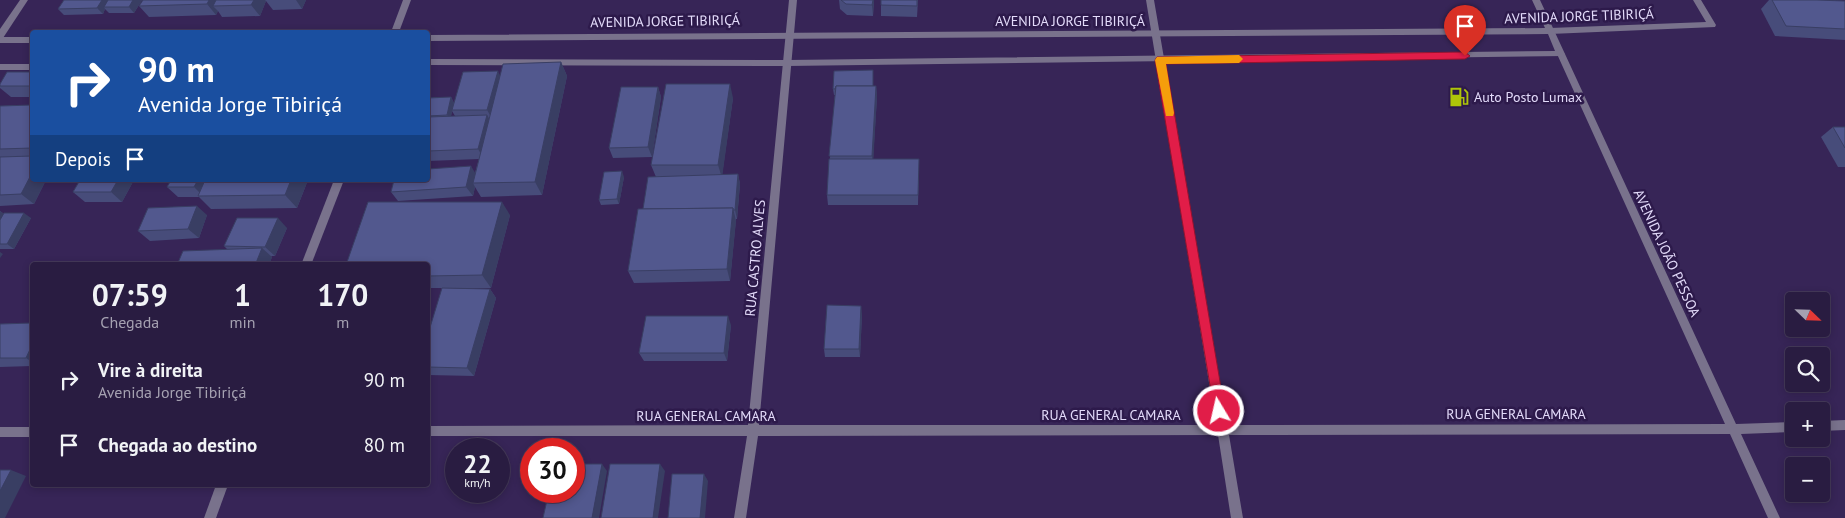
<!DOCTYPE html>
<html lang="pt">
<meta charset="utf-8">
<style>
:root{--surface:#291c41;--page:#35294c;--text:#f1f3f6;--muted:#a5a1b1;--line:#453a5a}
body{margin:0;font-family:"PT Sans",sans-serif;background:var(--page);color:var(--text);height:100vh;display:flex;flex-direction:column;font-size:19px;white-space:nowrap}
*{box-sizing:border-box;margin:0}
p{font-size:16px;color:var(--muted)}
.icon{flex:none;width:28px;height:28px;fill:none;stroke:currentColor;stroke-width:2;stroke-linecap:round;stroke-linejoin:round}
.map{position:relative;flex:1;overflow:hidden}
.panel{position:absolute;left:30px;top:262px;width:400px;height:225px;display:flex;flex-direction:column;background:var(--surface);border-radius:5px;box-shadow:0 2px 8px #0003,0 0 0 1px var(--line)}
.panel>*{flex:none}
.banner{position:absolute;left:30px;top:30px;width:400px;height:152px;border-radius:5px;box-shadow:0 2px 8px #0003,0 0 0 1px var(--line);background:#1a4fa0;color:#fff;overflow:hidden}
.needle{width:32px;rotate:113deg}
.tools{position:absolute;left:1785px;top:292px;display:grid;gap:10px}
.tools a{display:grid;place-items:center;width:45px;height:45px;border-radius:5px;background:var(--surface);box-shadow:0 2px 8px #0003,0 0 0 1px var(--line);font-size:25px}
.speed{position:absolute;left:445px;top:438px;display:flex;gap:10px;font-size:25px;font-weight:700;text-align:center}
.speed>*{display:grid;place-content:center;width:65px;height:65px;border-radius:50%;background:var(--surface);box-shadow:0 2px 8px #0003,0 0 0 1px var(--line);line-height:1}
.speed small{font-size:12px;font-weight:400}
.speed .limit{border:8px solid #d22;background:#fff;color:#111}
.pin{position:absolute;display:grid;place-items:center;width:42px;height:42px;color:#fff;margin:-51px -21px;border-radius:50% 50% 50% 0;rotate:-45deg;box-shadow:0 0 5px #0007}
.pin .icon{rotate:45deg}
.me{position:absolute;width:55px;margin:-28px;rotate:351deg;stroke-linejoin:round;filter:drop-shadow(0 0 4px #0008)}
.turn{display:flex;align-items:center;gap:18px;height:105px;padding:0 25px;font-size:22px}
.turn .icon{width:65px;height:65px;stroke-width:2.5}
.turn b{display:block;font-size:35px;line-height:42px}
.then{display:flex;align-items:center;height:48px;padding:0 25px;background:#0003;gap:10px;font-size:19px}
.eta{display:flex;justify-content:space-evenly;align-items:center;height:85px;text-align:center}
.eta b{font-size:30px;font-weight:700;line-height:35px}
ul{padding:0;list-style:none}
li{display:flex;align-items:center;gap:15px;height:65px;padding:0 25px}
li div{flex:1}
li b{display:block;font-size:19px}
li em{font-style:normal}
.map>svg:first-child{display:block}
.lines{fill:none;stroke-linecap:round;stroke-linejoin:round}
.minor{fill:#79728c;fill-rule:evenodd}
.tertiary{fill:#79728c;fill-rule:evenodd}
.wall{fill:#474c7a;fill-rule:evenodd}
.shaded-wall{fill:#393e63}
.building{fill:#52588e;stroke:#393e63}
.route{fill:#e11d48;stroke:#92132f}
.slow{fill:#f59e0b}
.labels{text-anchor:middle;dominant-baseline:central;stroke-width:5;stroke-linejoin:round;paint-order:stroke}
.street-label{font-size:14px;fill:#e3dbfa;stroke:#2d1a4b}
.poi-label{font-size:14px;fill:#e3dbfa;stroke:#2d1a4b;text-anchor:start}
</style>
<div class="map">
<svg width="1845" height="518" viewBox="0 0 1845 518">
<rect width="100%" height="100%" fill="#372557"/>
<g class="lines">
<g class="minor">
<path d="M20,0H28L3,38L0,39V29Z"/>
<path d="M403,0H411L399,32H391Z"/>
<path d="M789,0H797L759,425H1216L1146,0H1154L1227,425L1725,424L1557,54L1561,51L1565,54L1736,424L1794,422V432L1741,434L1780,518H1768L1730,434L1229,435L1243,518H1231L1218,435L758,436L746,518H734L747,436H428V426L748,425Z"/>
<path d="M1693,0H1701L1716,25L1715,27L1550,34L1546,31L1550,28L1706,22Z"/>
<path d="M334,180H344L311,265H301Z"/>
<path d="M1845,420V430L1821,431V421Z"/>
<rect x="0" y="427" width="32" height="10"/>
<path d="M216,485H228L216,518H204Z"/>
</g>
<g class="tertiary">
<path d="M1532,0H1540L1565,54L1564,56L787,66L428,65V59L787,60L1555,51L1548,34L428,41V35L1545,28Z"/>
<rect x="0" y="37" width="32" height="6"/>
<rect x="0" y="64" width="32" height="6"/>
</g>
</g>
<g class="wall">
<path d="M64,0H142L134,13H109L105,9L103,14L64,15L58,9Z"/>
<path d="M143,0H306L302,9L273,10L266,1L260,16L222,17L218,11L216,15L149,17L139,6Z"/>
<path d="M839,0H874L873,16L847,15L840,9Z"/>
<path d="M918,0L917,17L881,16V5Z"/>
<path d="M1769,0H1817L1845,1V40L1775,36L1761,9Z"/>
<path d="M561,62L567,76L542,195L481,197L475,187L473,196L398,201L391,192L475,173L479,159L428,161V98L451,97L454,103L500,76ZM452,111L455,116H451Z"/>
<path d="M32,72V97H11L0,88V84Z"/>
<path d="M876,86L877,97L873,159H919L918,205H828L827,195L835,95H834L833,89Z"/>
<path d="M658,87L661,97L652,157L613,158L609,148Z"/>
<path d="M733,98L722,175L738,174L740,184L737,219H736L730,281L634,283L628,271L643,209L656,177L651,165Z"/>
<path d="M32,105V180H46L34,204L0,206V106Z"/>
<path d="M1833,127H1845V167H1838L1821,137Z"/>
<path d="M624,177L619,204L601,205L599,200Z"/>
<path d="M80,180H134L122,202H85L73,192Z"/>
<path d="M308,180L297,208L211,209L199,197H178L167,187Z"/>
<path d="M0,211L4,214L31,218L14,249H0Z"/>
<path d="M207,215L199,238L150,241L138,231Z"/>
<path d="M510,215L491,288H428V265Z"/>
<path d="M287,228L275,256H271L272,257L269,265H177L227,249L224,246Z"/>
<path d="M490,289L496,298L474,376L428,375V334Z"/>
<path d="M862,314L860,357H825L824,349Z"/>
<path d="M32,323V366L0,367V324Z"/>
<path d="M731,325L727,361H644L639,353Z"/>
</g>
<g class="shaded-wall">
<path d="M102,0H110L104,7L105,9L103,14L97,8Z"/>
<path d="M133,0H142L134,13L129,7Z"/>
<path d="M209,0H223L213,6L218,11L216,15L207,4Z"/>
<path d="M254,0H265L266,1L260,16L251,5Z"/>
<path d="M296,0H306L302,9Z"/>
<path d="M873,0H874L873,16L872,5Z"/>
<path d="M561,62L567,76L542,195L535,182Z"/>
<path d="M498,71L503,82L493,120L487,110Z"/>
<path d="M730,84L733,98L722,178L718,165Z"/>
<path d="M876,86L877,97L873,166L872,156Z"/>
<path d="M658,87L661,97L652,157L648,147Z"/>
<path d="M451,97L454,103L450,120L447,115Z"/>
<path d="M487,115L493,125L484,159L478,149Z"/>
<path d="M471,166L477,176L473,183L475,187L473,196L466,187Z"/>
<path d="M622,171L624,177L619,204L617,199Z"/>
<path d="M32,173V180H46L34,204L21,194Z"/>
<path d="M738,174L740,184L737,219L735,210Z"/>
<path d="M118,180H134L122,202L111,192Z"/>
<path d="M198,180H212L203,196L194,187Z"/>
<path d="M291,180H308L297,208L285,195Z"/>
<path d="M502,202L510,215L491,288L482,275Z"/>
<path d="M197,206L207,215L199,238L188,229Z"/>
<path d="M733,208L736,221L730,281L727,269Z"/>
<path d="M0,211L7,216L0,228Z"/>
<path d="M24,213L31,218L14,249L7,244Z"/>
<path d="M278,218L287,228L275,256L265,247Z"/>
<path d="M262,248L272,257L269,265H258L256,263Z"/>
<path d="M0,252L3,254L0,258Z"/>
<path d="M490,289L496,298L474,376L467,368Z"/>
<path d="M861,306L862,314L860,357L859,349Z"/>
<path d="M728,316L731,325L727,361L724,353Z"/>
<path d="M32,345V362L26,358Z"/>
<path d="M602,464L607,471L599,518H592Z"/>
<path d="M660,464L665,471L658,518H653Z"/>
<path d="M11,470L26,476L5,518H0V491Z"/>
<path d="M704,474L708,481L705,518H700Z"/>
</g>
<g class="building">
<path d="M64,0H102L97,8L58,9Z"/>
<path d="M108,0H133L129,7H104Z"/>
<path d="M143,0H209L207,4L139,6Z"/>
<path d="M216,0H254L251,5L213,6Z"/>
<path d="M841,0H873L872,5L846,4Z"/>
<path d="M881,0H917V6L881,5Z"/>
<path d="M1772,0H1817L1845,1V29L1786,26Z"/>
<path d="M561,62L535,182L473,183L503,64Z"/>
<path d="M873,70V86H836L835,89H833L834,71Z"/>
<path d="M498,71L487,110H452L463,72Z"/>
<path d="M7,72H32V86H0V84Z"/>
<path d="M666,84H730L718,165H651Z"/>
<path d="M836,86H876L872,156H829Z"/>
<path d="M621,87H658L648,147L609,148Z"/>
<path d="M451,97L447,115L428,116V98Z"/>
<path d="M32,105V148L0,149V106Z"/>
<path d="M487,115L478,149L428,151V117Z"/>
<path d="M1833,127H1845V148Z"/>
<path d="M32,156V173L21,194L0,195V157Z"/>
<path d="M829,159H919L918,195H827Z"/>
<path d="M471,166L466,187L391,192L394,180H428V169Z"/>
<path d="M622,171L617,199L599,200L604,172Z"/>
<path d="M738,174L735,210H733V208L643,209L648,177Z"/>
<path d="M80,180H118L111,192H73Z"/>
<path d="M171,180H198L194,187H167Z"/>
<path d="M205,180H291L285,195L198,196Z"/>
<path d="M368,202H502L482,275L428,276V265H346Z"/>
<path d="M197,206L188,229L138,231L148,208Z"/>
<path d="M733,208L727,269L628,271L638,209Z"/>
<path d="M4,213H24L7,244H0V220Z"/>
<path d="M237,218H278L265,247L224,246Z"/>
<path d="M262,248L256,263L177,265L183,251Z"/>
<path d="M442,288L490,289L467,368L428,367V334Z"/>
<path d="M827,305L861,306L859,349H824Z"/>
<path d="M646,316H728L724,353H639Z"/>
<path d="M32,323V345L26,358H0V324Z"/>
<path d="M574,464H602L592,518H543L549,491H574Z"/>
<path d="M610,464H660L653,518H601Z"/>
<path d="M0,470H11L0,491Z"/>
<path d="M672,474H704L700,518H668Z"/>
</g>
<path class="route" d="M1465,52L1470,56L1465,59L1166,64L1225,411L1224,415L1219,416L1215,415L1155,60L1157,57Z"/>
<path class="slow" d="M1239,55L1243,59L1239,63L1166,64L1174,113L1173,116H1166L1155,60L1157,57Z"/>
<defs>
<symbol id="fuel-bare" viewBox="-9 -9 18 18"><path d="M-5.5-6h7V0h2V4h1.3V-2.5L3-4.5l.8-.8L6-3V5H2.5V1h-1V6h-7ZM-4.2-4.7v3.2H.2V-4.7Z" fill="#aec509" stroke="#2d1a4b" stroke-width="2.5" paint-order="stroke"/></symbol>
</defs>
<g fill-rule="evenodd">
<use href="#fuel-bare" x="1445" y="83" width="28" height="28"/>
</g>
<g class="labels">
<g class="street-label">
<text transform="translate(1579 16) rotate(-2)">AVENIDA JORGE TIBIRIÇÁ</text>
<text transform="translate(665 21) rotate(-1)">AVENIDA JORGE TIBIRIÇÁ</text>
<text x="1070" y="21">AVENIDA JORGE TIBIRIÇÁ</text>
<text transform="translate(1667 253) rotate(65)">AVENIDA JOÃO PESSOA</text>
<text transform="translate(755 258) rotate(-85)">RUA CASTRO ALVES</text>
<text x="1516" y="414">RUA GENERAL CAMARA</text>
<text x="1111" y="415">RUA GENERAL CAMARA</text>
<text x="706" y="416">RUA GENERAL CAMARA</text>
</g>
<g class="poi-label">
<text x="1474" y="97">Auto Posto Lumax</text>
</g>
</g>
</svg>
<div class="tools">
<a><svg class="needle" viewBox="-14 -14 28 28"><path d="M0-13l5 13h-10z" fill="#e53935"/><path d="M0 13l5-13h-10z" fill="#a5a1b1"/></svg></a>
<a><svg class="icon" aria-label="search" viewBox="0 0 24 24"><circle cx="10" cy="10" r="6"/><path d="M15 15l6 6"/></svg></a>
<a>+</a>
<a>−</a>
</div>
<div class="speed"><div>22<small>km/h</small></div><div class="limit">30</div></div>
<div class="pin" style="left:1465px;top:56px;background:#d93025"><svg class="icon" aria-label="arrive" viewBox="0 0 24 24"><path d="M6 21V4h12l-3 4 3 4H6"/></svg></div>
<svg class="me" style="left:1219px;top:411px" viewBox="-20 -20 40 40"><circle r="17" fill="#e11d48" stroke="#fff" stroke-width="3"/><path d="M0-11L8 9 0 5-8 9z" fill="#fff"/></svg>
<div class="banner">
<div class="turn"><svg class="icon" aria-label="right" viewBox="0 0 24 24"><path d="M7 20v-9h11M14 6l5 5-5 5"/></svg><div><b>90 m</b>Avenida Jorge Tibiriçá</div></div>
<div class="then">Depois<svg class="icon" aria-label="arrive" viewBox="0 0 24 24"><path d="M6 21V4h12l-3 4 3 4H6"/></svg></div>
</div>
<section class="panel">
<div class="eta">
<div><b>07:59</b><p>Chegada</p></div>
<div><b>1</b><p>min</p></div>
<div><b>170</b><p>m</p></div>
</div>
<ul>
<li><svg class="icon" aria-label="right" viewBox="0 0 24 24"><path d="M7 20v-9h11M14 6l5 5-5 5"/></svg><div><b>Vire à direita</b><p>Avenida Jorge Tibiriçá</p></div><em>90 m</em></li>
<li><svg class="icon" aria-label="arrive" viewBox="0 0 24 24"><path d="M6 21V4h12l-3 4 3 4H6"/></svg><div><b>Chegada ao destino</b></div><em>80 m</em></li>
</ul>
</section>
</div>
